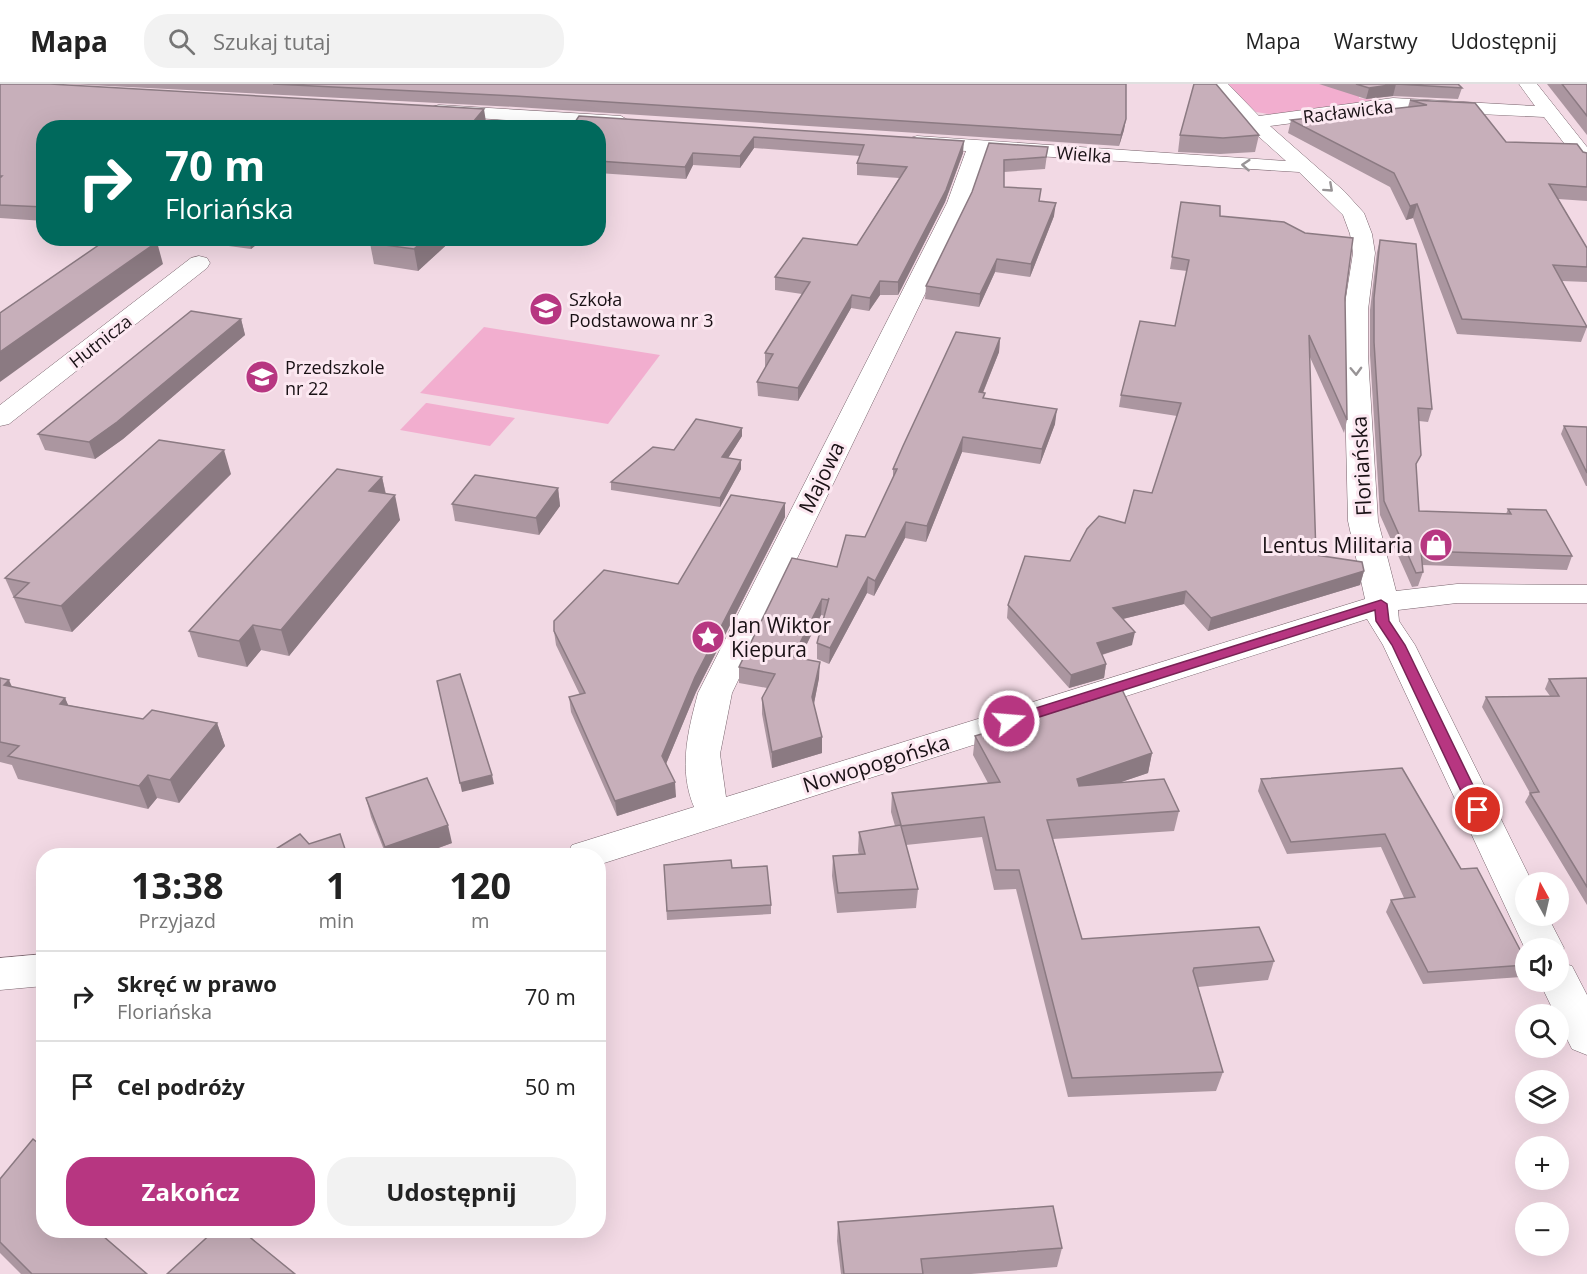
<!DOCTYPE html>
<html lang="pl">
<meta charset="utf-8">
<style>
:root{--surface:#fff;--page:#f2f2f2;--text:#222;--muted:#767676;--line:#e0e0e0;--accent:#b73681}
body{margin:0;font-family:"Open Sans",sans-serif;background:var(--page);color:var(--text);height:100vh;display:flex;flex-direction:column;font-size:22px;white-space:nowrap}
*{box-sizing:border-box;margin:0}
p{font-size:20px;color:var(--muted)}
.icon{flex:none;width:33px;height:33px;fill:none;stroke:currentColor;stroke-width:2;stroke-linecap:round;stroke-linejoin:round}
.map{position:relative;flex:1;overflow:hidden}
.panel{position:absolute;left:36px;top:764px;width:570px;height:390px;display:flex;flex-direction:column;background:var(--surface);border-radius:24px;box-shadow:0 6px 24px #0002}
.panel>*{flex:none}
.guide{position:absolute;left:36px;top:36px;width:570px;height:126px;border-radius:24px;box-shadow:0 6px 24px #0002;background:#00695c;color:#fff;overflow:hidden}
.needle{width:39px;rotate:352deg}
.buttons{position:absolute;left:1515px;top:788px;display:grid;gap:12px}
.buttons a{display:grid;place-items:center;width:54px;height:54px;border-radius:50%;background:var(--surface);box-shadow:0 6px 24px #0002;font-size:30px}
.pin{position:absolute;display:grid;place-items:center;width:51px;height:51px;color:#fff;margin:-26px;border:3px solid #fff;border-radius:50%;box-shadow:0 2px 6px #0007}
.me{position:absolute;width:66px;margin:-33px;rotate:73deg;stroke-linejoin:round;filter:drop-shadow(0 0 4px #0008)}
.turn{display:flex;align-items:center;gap:21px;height:126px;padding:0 30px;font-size:27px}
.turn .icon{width:78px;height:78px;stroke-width:2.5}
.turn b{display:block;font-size:42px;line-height:51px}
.eta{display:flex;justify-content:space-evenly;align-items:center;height:102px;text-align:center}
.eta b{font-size:36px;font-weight:700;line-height:42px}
.button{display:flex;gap:12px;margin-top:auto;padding:12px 30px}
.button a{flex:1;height:69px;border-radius:24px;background:var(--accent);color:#fff;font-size:24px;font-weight:700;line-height:69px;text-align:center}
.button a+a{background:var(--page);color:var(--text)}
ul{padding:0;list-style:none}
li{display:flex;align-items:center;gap:18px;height:90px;padding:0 30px;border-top:2px solid var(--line)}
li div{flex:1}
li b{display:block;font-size:22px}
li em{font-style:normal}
header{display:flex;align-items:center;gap:36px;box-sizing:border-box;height:84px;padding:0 30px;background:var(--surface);border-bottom:2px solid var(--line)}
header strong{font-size:28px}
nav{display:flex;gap:33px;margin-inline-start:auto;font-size:21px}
.search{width:420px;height:54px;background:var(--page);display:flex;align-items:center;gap:15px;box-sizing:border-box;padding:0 21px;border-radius:24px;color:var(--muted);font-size:22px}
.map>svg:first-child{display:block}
.green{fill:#f2aecf}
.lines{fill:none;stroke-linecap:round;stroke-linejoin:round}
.minor-casing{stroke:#78636c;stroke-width:1}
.minor{fill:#fff;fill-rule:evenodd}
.wall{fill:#ab96a0}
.shaded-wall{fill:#8b7a82}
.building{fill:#c7afba;stroke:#8b7a82;stroke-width:1.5}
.oneway{stroke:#989496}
.route{fill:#b73681;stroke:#772354;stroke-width:1.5}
.labels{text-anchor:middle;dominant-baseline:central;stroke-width:6;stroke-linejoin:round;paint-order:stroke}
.far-street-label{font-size:18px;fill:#191115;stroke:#fce8f1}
.far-poi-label{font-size:18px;fill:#191115;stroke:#fce8f1;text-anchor:start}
.street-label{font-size:21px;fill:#191115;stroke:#fce8f1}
.poi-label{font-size:21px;fill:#191115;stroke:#fce8f1;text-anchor:end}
</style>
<header>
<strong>Mapa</strong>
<div class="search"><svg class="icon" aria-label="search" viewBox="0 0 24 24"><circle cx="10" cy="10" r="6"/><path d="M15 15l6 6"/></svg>Szukaj tutaj</div>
<nav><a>Mapa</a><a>Warstwy</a><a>Udostępnij</a></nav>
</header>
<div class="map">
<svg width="1587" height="1190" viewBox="0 0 1587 1190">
<rect width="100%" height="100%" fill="#f2d9e4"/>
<g class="green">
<path d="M1227,0H1319L1359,6V14L1373,16L1369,20L1275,31L1256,28Z"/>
<path d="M484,243L660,271L608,340L420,309Z"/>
<path d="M426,319H427L515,334L490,362L400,346Z"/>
</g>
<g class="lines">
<defs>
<g id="minor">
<path d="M1209,0H1228L1259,32L1393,14L1535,22L1519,0H1537L1587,63V82L1580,80L1544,33L1393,26L1270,42L1344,107L1364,129L1372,150L1375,169L1368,226V271L1378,437L1396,507L1457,500L1587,501V519H1457L1398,526L1399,537L1415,561L1532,798H1526V831H1547L1564,864L1558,874V864H1526V867L1383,561L1367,535L598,781V771H566L572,761L694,723C678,685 688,647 698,609L947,119L966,67L917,64L907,58L910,54L917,52L1286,77L1247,42ZM986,69L1299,88L1343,131L1350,150L1353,169L1344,226V271L1348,437L1365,515L726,713L720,670L732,609L969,119Z"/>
<path d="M439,21L621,32L631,38L621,44L432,31L430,27L432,23Z"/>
<path d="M199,172L207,174L210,179L207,184L9,340L0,342V321L191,174Z"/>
<path d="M44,870V902L0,906V874Z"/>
<path d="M1558,878L1572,882L1587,911V971L1572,965L1558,937V930H1555L1539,897H1558Z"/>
</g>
</defs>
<use href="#minor" class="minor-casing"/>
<use href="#minor" class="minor"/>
</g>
<g class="wall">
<path d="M0,0L486,38L481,44H44V137L0,134Z"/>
<path d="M69,0H1126L1124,46L1119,62L516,23Z"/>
<path d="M1319,0H1458L1462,4L1458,15L1393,12L1366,15Z"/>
<path d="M1547,0H1587V51Z"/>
<path d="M1410,16L1475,19L1506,58L1583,68L1587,69V117L1558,115L1587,164V198L1562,197L1587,243L1581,258L1457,250L1413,134L1406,136L1390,103L1288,49L1291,36L1408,23Z"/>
<path d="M579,32L963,69L945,118L898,211H880L869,227L851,224L798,317L758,312L757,298L766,283H765V269L802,210L775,206V193L857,161L899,94L857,91V79L860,72L754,64L740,84L693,81L686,95L598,89V44Z"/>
<path d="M1180,51H1259L1255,68L1220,70L1178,68Z"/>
<path d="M989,59L1048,63L1045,85L1004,88V103L1039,118L1054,132L1030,193L995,188L979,223L925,215L926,202L972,108Z"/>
<path d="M1181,118L1220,132L1345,214L1347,336L1344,349L1309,271L1316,471L1364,487L1360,501L1208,547L1184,520L1123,535L1132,561L1102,571L1106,580L1104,594L1069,604L1007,534L1008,521L1125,439L1152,409L1177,332L1119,323L1121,311L1175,242L1187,187L1170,185Z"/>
<path d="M198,154H265L251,165L199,158Z"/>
<path d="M375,154H454L418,187L374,180L370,159Z"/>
<path d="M1380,156L1432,325L1428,338L1419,337L1416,385L1419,427L1506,430L1508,425L1572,472L1567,486L1422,481L1423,488L1418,502L1412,503L1380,431L1370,271V226L1377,168Z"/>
<path d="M241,235L245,251L123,355L95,375L45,366L38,350Z"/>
<path d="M1000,254L999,268L983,309L984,315L1055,340L1040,380L962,368L926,458L905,454L874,512L867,509L829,580L817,575V559L825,532L821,531L800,574L819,594L814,620L822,669L772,684L762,630V614L767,604L739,599V583L837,483L865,453L893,395V385Z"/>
<path d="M1564,342L1587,343V402H1586L1561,350Z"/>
<path d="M742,344V352L728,374L741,376V385L720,423L611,406V398L674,366Z"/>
<path d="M231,390L72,548L25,539L5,494Z"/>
<path d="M382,393L386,410L400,436L289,572L261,566L247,583L198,573L189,547Z"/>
<path d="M558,404L560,422L539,451L455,437L452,420Z"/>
<path d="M785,419V433L696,608L666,680L676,713L617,732L571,628L569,613L580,611L556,561L554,547L678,500Z"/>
<path d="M0,594L12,603L65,614L68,621L143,635L217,639L225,662L179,719L157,714L148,725L18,695L12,681L0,678Z"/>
<path d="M1587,594V821L1525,718L1530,709L1482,623L1486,613L1550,612L1545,605L1549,595Z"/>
<path d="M1092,607L1152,669L1148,689L1118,699L1179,727L1174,747L1053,755L1082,855L1274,877L1268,896L1198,903L1223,988L1216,1007L1068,1013L1016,805L994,806L982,753L906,761L918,805L916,824L837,829L832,792L833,772L859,771L858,767L859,748L895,742L891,728L892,709L988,699L973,671L975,652L1091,616Z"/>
<path d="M1261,695L1461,785L1526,877V884L1521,893L1423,900L1386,828L1391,816L1404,814L1381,763L1287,770L1258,707Z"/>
<path d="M366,714L452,759L419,771H386L371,733Z"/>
<path d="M664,781L732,784L771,821V830L667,836Z"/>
<path d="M0,1095L103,1151H102L147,1190H21L0,1169Z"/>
<path d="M838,1138L1062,1164L1057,1183L971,1190H841L837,1157Z"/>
</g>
<g class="shaded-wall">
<path d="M1396,0L1393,12L1366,15L1369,4Z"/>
<path d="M484,25L486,38L481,44H468Z"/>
<path d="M1126,35L1124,46L1119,62L1121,51Z"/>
<path d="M754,53V64L740,84V72Z"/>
<path d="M964,57L963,69L945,118L898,211V198Z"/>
<path d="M693,69V81L686,95L685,83Z"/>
<path d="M1056,119L1054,132L1030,193L1031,180Z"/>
<path d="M1417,120L1413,134L1406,136L1410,122Z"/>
<path d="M249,154H265L251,165Z"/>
<path d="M426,154H454L418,187L414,165Z"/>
<path d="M157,158L163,180L0,298V268Z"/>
<path d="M997,175L995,188L979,223L980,210Z"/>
<path d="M880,197V211L869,227L870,214Z"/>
<path d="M852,211L851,224L798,317V304Z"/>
<path d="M241,235L245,251L123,355L95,375L89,358Z"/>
<path d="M1000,254L999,268L977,323L979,308Z"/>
<path d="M1057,325L1055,340L1040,380L1042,365Z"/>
<path d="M742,344V352L723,382L722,373Z"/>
<path d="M963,353L962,368L926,458L927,442Z"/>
<path d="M224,366L231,390L72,548L61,522Z"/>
<path d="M741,376V385L720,423V414Z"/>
<path d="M382,393L387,417L369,407Z"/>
<path d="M558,404L560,422L539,451L536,434Z"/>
<path d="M395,411L400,436L289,572L281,546Z"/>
<path d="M785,419V433L696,608L663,687L662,672L695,593Z"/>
<path d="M906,438L905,454L874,512L875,497Z"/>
<path d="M1364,487L1360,501L1208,547L1211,534Z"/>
<path d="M868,493L867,509L829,580L830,564Z"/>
<path d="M1186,507L1184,520L1110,538L1113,524Z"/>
<path d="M822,515L821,531L793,588V573Z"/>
<path d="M253,541L261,566L247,583L239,557Z"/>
<path d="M1135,548L1132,561L1094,573L1097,559Z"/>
<path d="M820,578L819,594L812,629V613Z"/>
<path d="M1106,580L1104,594L1069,604L1071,591Z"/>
<path d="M9,596L19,619L4,601Z"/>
<path d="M65,614L75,637L60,620Z"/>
<path d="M217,639L225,662L179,719L170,696Z"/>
<path d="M822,653V669L772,684V668Z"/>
<path d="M1152,669L1148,689L1074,714L1077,695Z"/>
<path d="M148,691L157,714L148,725L139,702Z"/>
<path d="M492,691L494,700L462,708L460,699Z"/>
<path d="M675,698L676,713L617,732L615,717Z"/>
<path d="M448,741L452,759L419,771H388L385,763Z"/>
</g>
<g class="building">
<path d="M0,0H50L484,25L468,44H44V123L0,121V94L2,92H0Z"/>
<path d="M273,0H1126V35L1121,51L515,12Z"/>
<path d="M1194,0H1216L1259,51L1223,54L1180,51Z"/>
<path d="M1356,0H1458L1462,4L1396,0L1369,4Z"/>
<path d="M1562,0H1587V32Z"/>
<path d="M1410,16L1475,19L1506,58L1577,60L1583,68L1587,69V103L1549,100L1587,164V183L1553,181L1587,243L1462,235L1417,120L1410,122L1394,89L1291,36L1427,21Z"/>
<path d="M579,32L964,57L946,106L898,198L880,197L870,214L852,211L798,304L757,298L773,270L765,269L810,198L775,193L803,154L857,161L907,83L857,79L864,61L754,53L740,72L693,69L685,83L598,77V44H571Z"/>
<path d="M989,59L1048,63L1046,73L1004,76V103L1041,105L1039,117L1056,119L1031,180L997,175L980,210L926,202L972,108Z"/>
<path d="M1181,118L1220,122V132L1284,138L1305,149L1353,154L1345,214L1347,336L1309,251L1316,471L1362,478L1364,487L1211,534L1186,507L1113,524L1135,548L1097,559L1106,580L1071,591L1008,521L1025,472L1070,477L1087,445L1099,432L1125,439L1134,406L1152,409L1181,319L1121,311L1140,237L1175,242L1189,176L1172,173Z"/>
<path d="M109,154H154L157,158L0,268V229Z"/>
<path d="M375,154H426L414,165L370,159Z"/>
<path d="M1380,156L1416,160L1432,325L1418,324L1421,371L1416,380L1419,427L1511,430L1508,425L1546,426L1572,472L1421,467L1423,488L1416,489L1384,417L1374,258V214Z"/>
<path d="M191,227L241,235L117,338L89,358L38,350Z"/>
<path d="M956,248L1000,254L979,308L985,309L983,314L1057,325L1042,365L963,353L927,442L906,438L875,497L868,493L830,564L817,559L829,514L828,516L822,515L793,573L820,578L812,613L822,653L772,668L762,614L775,590L739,583L792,474L837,483L846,451L865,453L897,385H893L903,362Z"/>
<path d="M696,335L742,344L722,373L741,376L720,414L611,398L653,363L674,366Z"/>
<path d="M1564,342L1587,343V389Z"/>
<path d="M159,356L224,366L61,522L14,513L29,499L5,494Z"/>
<path d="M337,385L382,393L369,407L395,411L281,546L253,541L239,557L189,547Z"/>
<path d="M475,391L558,404L536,434L452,420Z"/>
<path d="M731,411L785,419L695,593L662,672L675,698L615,717L569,613L585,609L554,547V537L604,486L678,500Z"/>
<path d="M460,590L492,691L460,699L437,597Z"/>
<path d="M0,594L9,596L4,601L65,614L60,620L143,635L152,626L217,639L170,696L148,691L139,702L8,672L19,662L0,658Z"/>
<path d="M1587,594V803L1530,709L1539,708L1486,613L1559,612L1549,595Z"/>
<path d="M1119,599L1152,669L1077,695L1079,702L1164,695L1179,727L1047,736L1082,855L1259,843L1274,877L1194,884L1193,887L1223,988L1072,994L1019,786H996L984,733L901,742L918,805L838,809L833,772L865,770L859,748L901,741L892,709L1000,698L975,652L1099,614L1092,607Z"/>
<path d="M1402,684L1461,785L1477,784L1526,877V881L1428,888L1391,816L1415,813L1385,750L1291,758L1261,695Z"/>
<path d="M427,694L448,741L385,763L366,714Z"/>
<path d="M300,750L309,760L340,750L347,771H266Z"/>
<path d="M731,776L732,784L767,782L771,821L667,827L664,781Z"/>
<path d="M33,1055L44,1064V1146H96L147,1190H32L0,1158V1095Z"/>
<path d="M1053,1122L1062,1164L921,1175L923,1190H844L838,1138Z"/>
<path d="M215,1146H241L295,1190H167Z"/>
</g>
<defs><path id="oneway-chevron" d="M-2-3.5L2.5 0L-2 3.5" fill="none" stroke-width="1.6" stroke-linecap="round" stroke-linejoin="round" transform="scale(1.5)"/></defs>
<g class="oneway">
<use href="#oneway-chevron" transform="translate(1246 81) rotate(-176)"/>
<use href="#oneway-chevron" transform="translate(1329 104) rotate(42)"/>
<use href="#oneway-chevron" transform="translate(1356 287) rotate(88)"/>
</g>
<path class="route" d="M1381,516L1387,520L1389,537L1405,561L1485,726L1483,730H1473L1470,726L1392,561L1376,537L1375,526L1014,641H1004L1002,637L1004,634Z"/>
<defs>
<symbol id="school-disc" viewBox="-11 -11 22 22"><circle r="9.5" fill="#b73681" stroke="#fce8f1"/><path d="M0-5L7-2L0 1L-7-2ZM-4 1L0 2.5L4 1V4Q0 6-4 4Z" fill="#fff"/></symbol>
<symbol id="shop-disc" viewBox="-11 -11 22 22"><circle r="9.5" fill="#b73681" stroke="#fce8f1"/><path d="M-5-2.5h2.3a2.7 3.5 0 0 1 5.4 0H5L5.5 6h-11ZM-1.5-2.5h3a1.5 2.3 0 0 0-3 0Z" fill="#fff"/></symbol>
<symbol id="sight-disc" viewBox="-11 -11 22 22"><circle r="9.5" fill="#b73681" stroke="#fce8f1"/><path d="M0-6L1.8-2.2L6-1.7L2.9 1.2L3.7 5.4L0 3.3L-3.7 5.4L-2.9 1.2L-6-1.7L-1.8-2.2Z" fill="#fff"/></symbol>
</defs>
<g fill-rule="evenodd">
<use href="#school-disc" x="527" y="206" width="38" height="38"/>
<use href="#school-disc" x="243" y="274" width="38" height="38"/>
<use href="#shop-disc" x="1417" y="442" width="38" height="38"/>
<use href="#sight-disc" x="689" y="534" width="38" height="38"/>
</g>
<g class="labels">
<g class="far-street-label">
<text transform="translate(1348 27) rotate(-7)">Racławicka</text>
<text transform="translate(1084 70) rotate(4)">Wielka</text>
<text transform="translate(100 257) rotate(-38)">Hutnicza</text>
</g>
<g class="far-poi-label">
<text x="569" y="215">Szkoła<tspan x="569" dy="21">Podstawowa nr 3</tspan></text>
<text x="285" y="283">Przedszkole<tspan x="285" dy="21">nr 22</tspan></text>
</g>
<g class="street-label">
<text transform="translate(1361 382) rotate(-93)">Floriańska</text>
<text transform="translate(821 393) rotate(-64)">Majowa</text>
<text transform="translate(876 679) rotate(-17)">Nowopogońska</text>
</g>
<g class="poi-label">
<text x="1413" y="461">Lentus Militaria</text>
<text x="731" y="541" text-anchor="start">Jan Wiktor<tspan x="731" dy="24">Kiepura</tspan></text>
</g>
</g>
</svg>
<div class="buttons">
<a><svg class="needle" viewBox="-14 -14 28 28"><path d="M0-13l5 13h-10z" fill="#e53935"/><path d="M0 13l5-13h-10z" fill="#767676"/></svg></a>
<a><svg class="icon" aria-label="sound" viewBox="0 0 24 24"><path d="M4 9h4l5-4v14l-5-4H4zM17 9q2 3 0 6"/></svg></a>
<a><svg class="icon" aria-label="search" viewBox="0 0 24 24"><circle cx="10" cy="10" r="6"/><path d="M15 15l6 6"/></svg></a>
<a><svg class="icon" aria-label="layers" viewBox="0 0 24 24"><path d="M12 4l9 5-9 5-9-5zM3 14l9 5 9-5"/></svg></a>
<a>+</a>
<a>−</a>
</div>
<div class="pin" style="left:1478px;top:726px;background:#d93025"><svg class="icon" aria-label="arrive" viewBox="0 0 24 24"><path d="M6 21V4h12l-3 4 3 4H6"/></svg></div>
<svg class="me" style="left:1009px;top:637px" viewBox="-20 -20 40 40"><circle r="17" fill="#b73681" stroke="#fff" stroke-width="3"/><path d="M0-11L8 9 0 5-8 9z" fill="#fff"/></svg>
<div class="guide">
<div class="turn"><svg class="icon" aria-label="right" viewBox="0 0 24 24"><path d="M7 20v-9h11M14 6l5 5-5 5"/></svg><div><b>70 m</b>Floriańska</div></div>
</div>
<section class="panel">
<div class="eta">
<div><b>13:38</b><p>Przyjazd</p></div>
<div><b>1</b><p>min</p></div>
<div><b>120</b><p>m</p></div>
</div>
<ul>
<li><svg class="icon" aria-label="right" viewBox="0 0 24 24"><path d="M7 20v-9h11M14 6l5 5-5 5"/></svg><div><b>Skręć w prawo</b><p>Floriańska</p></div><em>70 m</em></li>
<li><svg class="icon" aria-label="arrive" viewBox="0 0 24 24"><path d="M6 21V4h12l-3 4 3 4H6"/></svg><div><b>Cel podróży</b></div><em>50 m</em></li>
</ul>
<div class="button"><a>Zakończ</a><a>Udostępnij</a></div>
</section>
</div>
